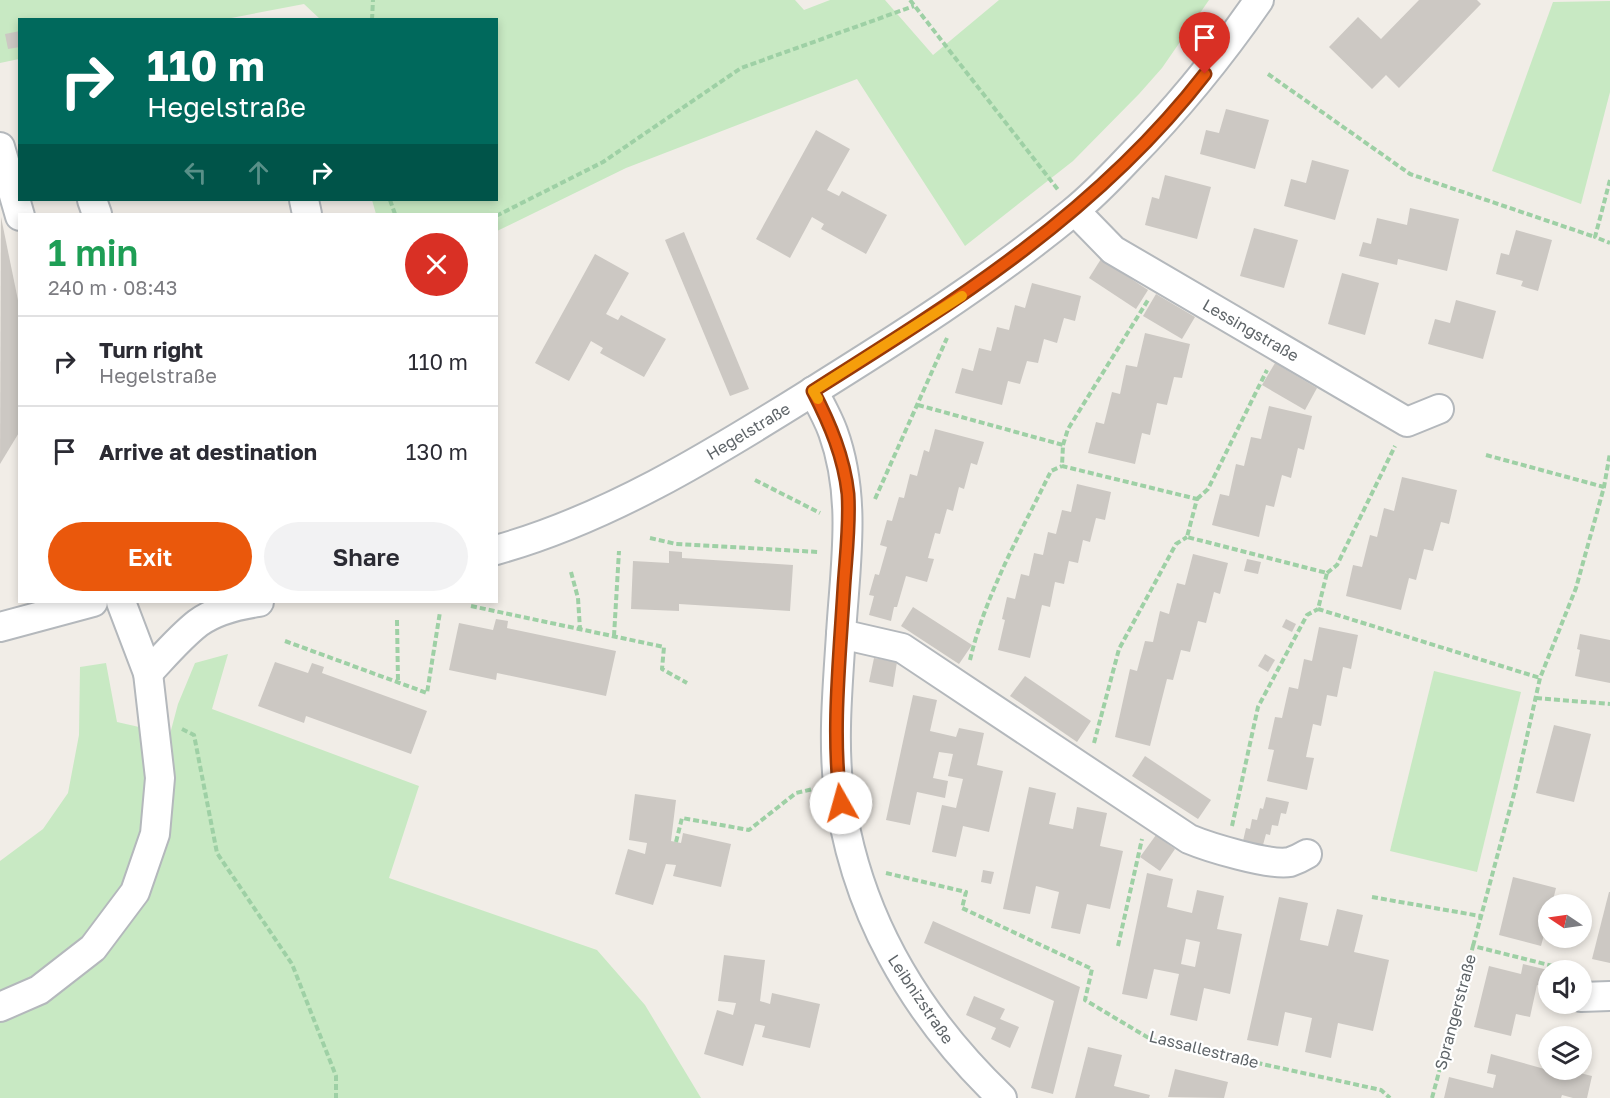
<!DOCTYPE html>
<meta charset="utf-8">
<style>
:root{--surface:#fff;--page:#f2f2f3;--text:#2b2b33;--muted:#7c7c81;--line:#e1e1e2;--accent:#ea580c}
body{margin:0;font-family:"Golos Text",sans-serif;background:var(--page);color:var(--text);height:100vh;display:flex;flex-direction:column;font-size:22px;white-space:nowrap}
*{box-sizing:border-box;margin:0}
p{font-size:20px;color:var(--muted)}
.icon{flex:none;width:33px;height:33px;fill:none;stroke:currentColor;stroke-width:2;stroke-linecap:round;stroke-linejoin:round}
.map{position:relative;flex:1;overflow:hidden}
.drawer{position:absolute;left:18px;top:213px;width:480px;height:390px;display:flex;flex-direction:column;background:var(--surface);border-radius:0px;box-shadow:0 3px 9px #0003}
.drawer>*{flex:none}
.guide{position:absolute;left:18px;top:18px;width:480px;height:183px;border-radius:0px;box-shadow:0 3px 9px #0003;background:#00695c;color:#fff;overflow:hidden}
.needle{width:39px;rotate:283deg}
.controls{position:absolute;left:1538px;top:894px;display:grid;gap:12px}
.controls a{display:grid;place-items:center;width:54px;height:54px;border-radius:50%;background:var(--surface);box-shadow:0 3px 9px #0003;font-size:30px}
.pin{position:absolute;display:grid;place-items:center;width:51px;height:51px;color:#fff;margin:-62px -26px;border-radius:50% 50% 50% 0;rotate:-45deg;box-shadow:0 0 6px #0007}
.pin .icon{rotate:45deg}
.me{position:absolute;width:66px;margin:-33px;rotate:353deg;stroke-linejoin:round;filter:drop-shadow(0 0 4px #0008)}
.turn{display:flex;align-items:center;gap:21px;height:126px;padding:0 30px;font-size:27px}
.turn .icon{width:78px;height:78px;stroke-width:2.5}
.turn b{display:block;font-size:42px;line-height:51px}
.lanes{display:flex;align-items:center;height:57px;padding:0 30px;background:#0003;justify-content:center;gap:30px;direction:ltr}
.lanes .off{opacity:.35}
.round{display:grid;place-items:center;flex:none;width:63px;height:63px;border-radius:32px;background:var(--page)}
.head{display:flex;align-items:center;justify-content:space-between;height:102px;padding:0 30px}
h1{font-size:36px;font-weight:600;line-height:45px;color:#1e9e55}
.primary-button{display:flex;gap:12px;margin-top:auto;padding:12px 30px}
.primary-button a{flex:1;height:69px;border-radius:36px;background:var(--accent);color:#fff;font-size:24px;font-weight:600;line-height:69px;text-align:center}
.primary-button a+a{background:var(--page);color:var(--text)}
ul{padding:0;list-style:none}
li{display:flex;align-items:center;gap:18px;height:90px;padding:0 30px;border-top:2px solid var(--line)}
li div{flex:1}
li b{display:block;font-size:22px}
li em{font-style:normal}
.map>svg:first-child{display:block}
.green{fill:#c8e9c3}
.building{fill:#ccc8c3;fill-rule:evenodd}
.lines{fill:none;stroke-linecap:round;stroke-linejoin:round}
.minor-casing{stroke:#b4b8bc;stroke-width:32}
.path{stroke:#9ed0a5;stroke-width:4;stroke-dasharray:6 3;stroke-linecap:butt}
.minor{stroke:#fff;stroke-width:28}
.route-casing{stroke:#983908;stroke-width:15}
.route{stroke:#ea580c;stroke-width:10}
.slow{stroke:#f59e0b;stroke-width:10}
.labels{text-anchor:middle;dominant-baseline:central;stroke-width:4.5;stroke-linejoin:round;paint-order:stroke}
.street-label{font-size:16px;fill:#5e6468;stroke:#fff}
</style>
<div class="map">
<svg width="1610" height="1098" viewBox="0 0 1610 1098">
<rect width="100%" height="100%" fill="#f1ede7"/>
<g class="green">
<path d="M0,0H795L804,10L830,0H885L933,55L999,0H1209L1162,68L1139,94L1073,161L965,246L857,79L626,168L497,231L496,214H376L372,200H496V20L320,19L304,4L226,19L20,20L19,59L0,63Z"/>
<path d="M1610,1V92L1581,204L1492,171L1553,2Z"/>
<path d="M228,654L212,709L419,786L389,878L597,950L645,1005L701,1098H0V861L43,829L68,793L79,735L80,667L106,663L117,722L170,734L178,704L195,663Z"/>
<path d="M1434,671L1521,692L1477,872L1390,851Z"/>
</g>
<g class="building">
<path d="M1419,0H1477L1481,4L1399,88L1386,75L1372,89L1329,47L1358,17L1381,39Z"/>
<path d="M20,31V47L8,49L5,34Z"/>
<path d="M1226,109L1269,120L1255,169L1200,154L1206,130L1219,133Z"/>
<path d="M816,130L850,149L827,190L839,196L842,191L887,215L866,254L821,229L824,224L812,217L790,258L756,239Z"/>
<path d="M1312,160L1349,170L1335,220L1284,206L1291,179L1306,183Z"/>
<path d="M1165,175L1211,187L1197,239L1145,225L1152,197L1159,199Z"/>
<path d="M1410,208L1459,219L1447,271L1398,259L1397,265L1359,256L1363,242L1371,244L1377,218L1407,225Z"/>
<path d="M1,217L20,310V431L0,464Z"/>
<path d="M1254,228L1298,240L1284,288L1240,276Z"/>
<path d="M1516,230L1552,240L1538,291L1521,286L1523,281L1496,274L1501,253L1509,255Z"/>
<path d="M684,232L749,389L730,396L665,240Z"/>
<path d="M595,254L629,273L606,314L618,320L621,315L666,339L644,377L600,353L603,348L591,341L569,381L535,363Z"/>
<path d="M1101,259L1148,290L1136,309L1089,278Z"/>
<path d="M1342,273L1379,283L1365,335L1328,324Z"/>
<path d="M1032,283L1081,296L1075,321L1064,318L1057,343L1044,339L1038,363L1027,361L1020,384L1008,381L1002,405L955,393L962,368L973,371L979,348L991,351L997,327L1009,330L1015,305L1025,308Z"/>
<path d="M1156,294L1195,317L1182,339L1143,316Z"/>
<path d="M1456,300L1496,311L1483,359L1428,344L1435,319L1450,323Z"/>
<path d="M1145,333L1190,344L1182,378L1174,377L1167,405L1157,403L1150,435L1142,433L1135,464L1088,453L1096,422L1104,424L1112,392L1120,394L1126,365L1137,367Z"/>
<path d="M1275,363L1317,388L1305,410L1262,385Z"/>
<path d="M1269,406L1312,416L1304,450L1298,448L1291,478L1282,475L1274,507L1266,505L1259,537L1212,525L1220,494L1229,496L1236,464L1244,466L1251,437L1261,439Z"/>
<path d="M935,429L984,442L977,465L971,463L964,489L959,487L953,511L947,509L940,534L935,533L928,558L934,559L927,582L906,576L897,607H894L891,621L869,615L874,596L869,595L875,574L879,575L887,547L880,545L887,520L892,521L899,497L904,498L910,474L917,476L924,450L929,452Z"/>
<path d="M1402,477L1457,490L1449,524L1441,522L1433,551L1424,549L1416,580L1409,578L1401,610L1346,596L1353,565L1362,567L1370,535L1377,537L1384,508L1394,511Z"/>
<path d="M1077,484L1111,492L1105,520L1096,518L1090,542L1083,540L1078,563L1069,561L1064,584L1055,582L1050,607L1042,605L1030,658L998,650L1005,620L1002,619L1007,597L1015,599L1021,574L1029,576L1034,553L1043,555L1048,532L1056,534L1062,510L1071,512Z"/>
<path d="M669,551L682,552V558L793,565L790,611L679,604V611L631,609L633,561L669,563Z"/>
<path d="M1193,554L1228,563L1220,594L1214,592L1206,623L1198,621L1190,652L1181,650L1173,680L1167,679L1150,746L1115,737L1130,669L1137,671L1145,641L1153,642L1160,611L1169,614L1177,583L1185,585Z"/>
<path d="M1247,559L1261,562L1258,574L1244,571Z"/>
<path d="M913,607L972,645L959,664L901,626Z"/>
<path d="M496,619L508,621L507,628L616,651L606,696L497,673L496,680L449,670L459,623L493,630Z"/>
<path d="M1286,619L1296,624L1292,632L1282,627Z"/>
<path d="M1319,627L1358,635L1351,669L1343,667L1337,697L1327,695L1321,726L1313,724L1306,757L1314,758L1307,790L1267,781L1274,750L1268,749L1275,717L1282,718L1289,687L1298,689L1304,659L1312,661Z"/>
<path d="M1580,634L1610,640V683L1575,676L1580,650L1577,649Z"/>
<path d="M1265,654L1275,660L1268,672L1258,666Z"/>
<path d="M874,658L897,662L893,687L869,682Z"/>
<path d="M275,662L308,673L312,663L324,667L322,673L427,711L411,754L306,716L304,723L258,706Z"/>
<path d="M1025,676L1091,721L1077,742L1010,696Z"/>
<path d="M913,695L937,700L930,731L956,737L959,728L984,733L977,765L1003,771L989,832L963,826L956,857L932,852L942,805L956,808L963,779L948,776L953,754L939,752L933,778L948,781L945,798L917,792L910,825L886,820Z"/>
<path d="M1554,725L1591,734L1574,802L1536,793Z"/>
<path d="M1145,756L1211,800L1198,819L1132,776Z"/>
<path d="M1029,787L1056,793L1049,824L1073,829L1077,807L1107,813L1100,846L1123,851L1110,909L1087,904L1080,934L1051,928L1059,892L1036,886L1030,914L1003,909Z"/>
<path d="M635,794L676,800L671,841L681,843L683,833L731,844L721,887L673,876L676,865L666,864L653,905L615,894L628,849L645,854L647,843L629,840Z"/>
<path d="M1266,797L1289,802L1286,814L1281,813L1278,826L1272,825L1270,835L1266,834L1263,845L1243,841L1246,828L1250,829L1252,819L1257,820L1260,808L1263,809Z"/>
<path d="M1156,835L1175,849L1160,871L1140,857Z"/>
<path d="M983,870L994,872L991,884L981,882Z"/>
<path d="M1147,873L1173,879L1167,907L1192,913L1197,890L1224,896L1217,929L1242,934L1230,994L1204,988L1197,1021L1170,1015L1179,974L1154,969L1147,999L1122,994ZM1186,939L1200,942L1195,967L1181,964Z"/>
<path d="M1513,877L1556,888L1552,904H1548V920L1541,946L1499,935Z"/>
<path d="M1609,892H1610V963L1592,959Z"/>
<path d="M1279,897L1308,903L1300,940L1328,946L1337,909L1363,915L1354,952L1389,960L1373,1031L1338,1023L1331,1058L1305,1052L1312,1018L1285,1012L1278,1046L1247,1040Z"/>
<path d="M933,921L1080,987L1053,1094L1031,1088L1054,1001L924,943Z"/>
<path d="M724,955L765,960L760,1001L770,1004L772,993L820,1004L810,1048L762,1037L765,1026L755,1024L743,1066L704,1054L717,1010L733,1015L736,1003L718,1001Z"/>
<path d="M1523,964L1548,970V988L1537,985L1530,1017L1516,1014L1511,1036L1474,1027L1489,966L1521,974Z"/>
<path d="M974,996L1005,1009L1000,1019L1019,1027L1010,1048L991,1039L996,1028L966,1015Z"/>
<path d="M1088,1047L1122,1055L1114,1086L1150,1095L1149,1098H1075Z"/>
<path d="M1491,1054L1548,1070L1567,1073L1568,1070L1592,1076L1587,1098H1573L1562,1095L1561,1098H1444L1449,1077L1493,1088L1496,1075L1487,1073Z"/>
<path d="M1175,1069L1228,1082L1224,1098L1168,1097Z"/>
</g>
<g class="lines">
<defs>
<g id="minor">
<path d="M0,147L20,216"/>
<path d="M92,200L97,214"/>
<path d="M304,200L307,214"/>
<path d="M1075,211L1113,250L1407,422L1439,409"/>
<path d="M813,391C820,404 828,418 833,432C857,498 845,566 841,634C838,682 833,736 838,783C852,908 913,1013 1002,1098"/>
<path d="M496,550C607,519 708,457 804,397C897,339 989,281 1073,212C1093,196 1111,177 1128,159C1178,108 1219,58 1259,0"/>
<path d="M0,627L93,602"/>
<path d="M841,634L902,648L1189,839C1208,847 1270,866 1290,862C1296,860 1302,857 1307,854"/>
<path d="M148,673C164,656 180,637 198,623C216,610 238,605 259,602"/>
<path d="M1581,997L1610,996"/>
<path d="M0,1007L39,990L93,948L135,892L155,834L160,778L148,673L121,602"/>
</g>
</defs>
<use href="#minor" class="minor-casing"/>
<g class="path">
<path d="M910,0L1059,191"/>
<path d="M372,20L373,0"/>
<path d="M1268,74L1410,174L1595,237"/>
<path d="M1610,180L1595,237L1610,243"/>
<path d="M390,200L395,214"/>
<path d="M496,216L603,162L741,68L914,6"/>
<path d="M918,405L1063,445L1062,466L1197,499L1187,537L1327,573L1318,609L1540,678"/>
<path d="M1063,445L1068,429L1148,300"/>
<path d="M1486,455L1604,487"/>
<path d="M755,480L820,513"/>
<path d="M875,499L947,338"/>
<path d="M1197,499L1208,489L1267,370"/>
<path d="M650,538L676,544L819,552"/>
<path d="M571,572L578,598L580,629"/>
<path d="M1327,573L1337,565L1395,446"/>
<path d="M471,606L664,647L662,669L687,683"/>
<path d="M397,620L398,682"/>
<path d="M614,636L619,551"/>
<path d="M285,641L427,693L440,612"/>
<path d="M970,660C985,595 1022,530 1051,471L1062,466"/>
<path d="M1536,698L1610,704"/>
<path d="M182,729L194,735L217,853L292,964L336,1076V1098"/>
<path d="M1094,743L1119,649L1176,544L1187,537"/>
<path d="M1232,826L1258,707L1307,615L1318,609"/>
<path d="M676,842L682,818L749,830L796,793L813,789"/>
<path d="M886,873L966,892L962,908L1092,969L1085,1000L1152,1040L1381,1090L1390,1098"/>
<path d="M1372,897L1480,916"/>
<path d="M1118,946L1142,839"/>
<path d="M1473,946L1515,790L1540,678L1576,588L1604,487L1610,453"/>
<path d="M1432,1098L1473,946L1561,968L1562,970"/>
</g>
<use href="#minor" class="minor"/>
</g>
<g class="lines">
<defs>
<path id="route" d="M841,803C831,736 840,654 844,585C846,555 850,524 848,494C844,457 830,424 813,391C958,300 1099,211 1205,74"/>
</defs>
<use href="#route" class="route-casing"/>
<use href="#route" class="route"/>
<path class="slow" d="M818,399L813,391L962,296"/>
</g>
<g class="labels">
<g class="street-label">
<text transform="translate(1251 330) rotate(30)">Lessingstraße</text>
<text transform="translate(748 431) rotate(-31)">Hegelstraße</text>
<text transform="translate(921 999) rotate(56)">Leibnizstraße</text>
<text transform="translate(1455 1012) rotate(-75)">Sprangerstraße</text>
<text transform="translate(1204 1049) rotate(14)">Lassallestraße</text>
</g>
</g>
</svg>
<div class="controls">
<a><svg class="needle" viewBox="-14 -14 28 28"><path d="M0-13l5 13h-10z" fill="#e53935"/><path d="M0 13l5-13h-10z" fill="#7c7c81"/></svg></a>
<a><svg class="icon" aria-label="sound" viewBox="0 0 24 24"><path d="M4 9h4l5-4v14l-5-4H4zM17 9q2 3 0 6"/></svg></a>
<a><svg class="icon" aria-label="layers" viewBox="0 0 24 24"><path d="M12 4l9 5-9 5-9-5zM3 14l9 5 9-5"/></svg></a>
</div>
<div class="pin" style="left:1205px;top:74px;background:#d93025"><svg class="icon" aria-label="arrive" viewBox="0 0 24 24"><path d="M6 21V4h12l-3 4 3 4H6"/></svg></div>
<svg class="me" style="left:841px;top:803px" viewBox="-20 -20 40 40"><circle r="19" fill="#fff"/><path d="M0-13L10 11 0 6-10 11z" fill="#ea580c"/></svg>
<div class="guide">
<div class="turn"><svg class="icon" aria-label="right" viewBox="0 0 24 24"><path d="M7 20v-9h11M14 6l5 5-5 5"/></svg><div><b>110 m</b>Hegelstraße</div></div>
<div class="lanes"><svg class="icon off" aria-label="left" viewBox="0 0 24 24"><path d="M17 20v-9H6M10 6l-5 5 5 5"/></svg><svg class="icon off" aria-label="ahead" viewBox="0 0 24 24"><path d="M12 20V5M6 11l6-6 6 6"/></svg><svg class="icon" aria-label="right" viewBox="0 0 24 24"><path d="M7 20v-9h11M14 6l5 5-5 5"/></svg></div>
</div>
<section class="drawer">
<div class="head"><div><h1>1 min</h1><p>240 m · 08:43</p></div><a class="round" style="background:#d93025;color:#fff"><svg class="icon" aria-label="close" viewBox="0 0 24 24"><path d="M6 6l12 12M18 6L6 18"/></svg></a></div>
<ul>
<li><svg class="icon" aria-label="right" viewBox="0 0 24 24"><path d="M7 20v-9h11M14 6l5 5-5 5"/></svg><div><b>Turn right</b><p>Hegelstraße</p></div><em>110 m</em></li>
<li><svg class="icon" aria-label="arrive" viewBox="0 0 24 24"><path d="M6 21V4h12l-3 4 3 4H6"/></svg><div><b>Arrive at destination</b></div><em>130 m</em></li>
</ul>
<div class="primary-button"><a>Exit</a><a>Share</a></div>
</section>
</div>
